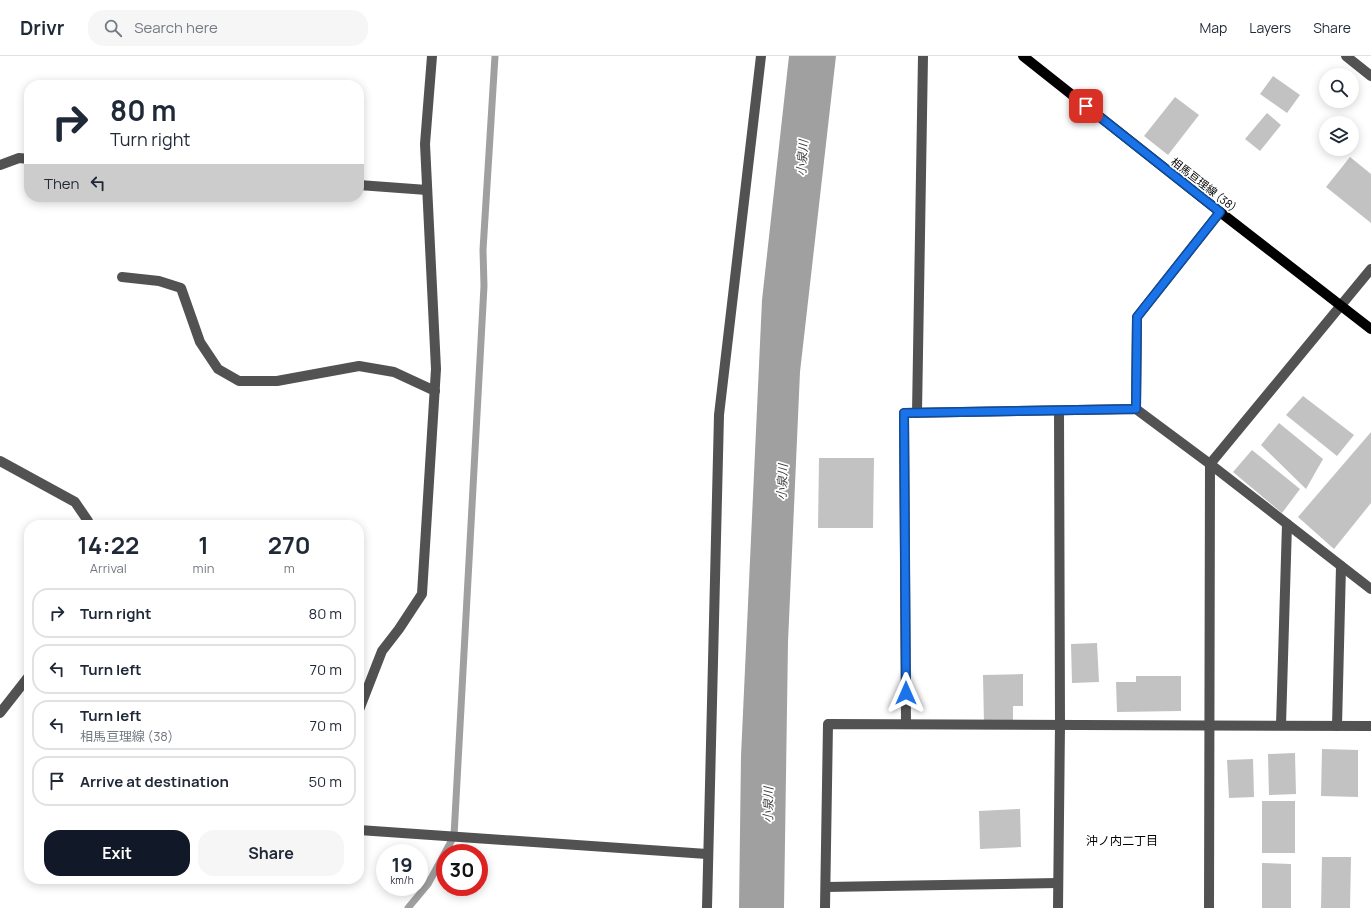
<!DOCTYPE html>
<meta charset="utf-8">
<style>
:root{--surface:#fff;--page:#f6f6f7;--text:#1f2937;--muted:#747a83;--line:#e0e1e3;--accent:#111827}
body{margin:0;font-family:Manrope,"Noto Sans JP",sans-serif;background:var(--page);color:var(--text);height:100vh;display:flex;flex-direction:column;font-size:15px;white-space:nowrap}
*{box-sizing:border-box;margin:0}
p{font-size:13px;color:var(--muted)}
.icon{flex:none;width:22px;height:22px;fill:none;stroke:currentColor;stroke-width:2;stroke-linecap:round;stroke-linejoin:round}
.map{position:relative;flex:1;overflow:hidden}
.side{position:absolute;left:24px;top:464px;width:340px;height:364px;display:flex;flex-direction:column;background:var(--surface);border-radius:16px;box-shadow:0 2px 10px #0003}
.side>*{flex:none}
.guide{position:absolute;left:24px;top:24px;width:340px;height:122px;border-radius:16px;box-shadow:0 2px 10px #0003;background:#fff;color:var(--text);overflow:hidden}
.tools{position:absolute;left:1319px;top:12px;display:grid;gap:8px}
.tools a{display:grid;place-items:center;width:40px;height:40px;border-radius:50%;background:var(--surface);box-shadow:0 2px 10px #0003;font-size:20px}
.speed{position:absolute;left:376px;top:788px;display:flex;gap:8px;font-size:20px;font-weight:700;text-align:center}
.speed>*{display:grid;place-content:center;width:52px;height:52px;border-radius:50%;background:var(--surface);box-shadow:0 2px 10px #0003;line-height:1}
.speed small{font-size:10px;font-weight:400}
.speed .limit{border:6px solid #d22;background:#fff;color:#111}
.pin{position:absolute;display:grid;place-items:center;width:34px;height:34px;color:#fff;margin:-17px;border-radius:8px;box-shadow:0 2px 6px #0006}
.me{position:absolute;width:44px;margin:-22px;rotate:0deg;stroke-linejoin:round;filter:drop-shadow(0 0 3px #0008)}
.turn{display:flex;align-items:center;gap:14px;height:84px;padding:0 20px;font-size:18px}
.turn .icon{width:52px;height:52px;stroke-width:2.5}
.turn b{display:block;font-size:28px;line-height:34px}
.then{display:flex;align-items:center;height:38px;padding:0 20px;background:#0003;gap:8px;font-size:15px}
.eta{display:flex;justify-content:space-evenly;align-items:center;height:68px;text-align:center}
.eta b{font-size:24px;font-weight:700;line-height:28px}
.cta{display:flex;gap:8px;margin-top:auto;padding:8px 20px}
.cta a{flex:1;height:46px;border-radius:16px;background:var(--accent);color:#fff;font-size:16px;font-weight:700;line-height:46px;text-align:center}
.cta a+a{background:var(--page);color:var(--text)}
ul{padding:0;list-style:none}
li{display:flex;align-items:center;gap:12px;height:50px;margin:0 8px 6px;padding:0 12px;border:2px solid var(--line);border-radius:16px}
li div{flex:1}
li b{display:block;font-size:15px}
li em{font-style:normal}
header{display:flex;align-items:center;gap:24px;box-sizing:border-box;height:56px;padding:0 20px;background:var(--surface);border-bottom:1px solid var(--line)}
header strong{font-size:19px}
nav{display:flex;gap:22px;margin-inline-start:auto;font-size:14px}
.search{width:280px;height:36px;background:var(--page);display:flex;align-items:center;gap:10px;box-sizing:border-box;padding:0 14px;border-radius:16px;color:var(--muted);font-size:15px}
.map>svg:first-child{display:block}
.water{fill:#a0a0a0}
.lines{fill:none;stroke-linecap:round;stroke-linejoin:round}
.stream{stroke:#a0a0a0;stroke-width:7}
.building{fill:#c2c2c2}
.minor{stroke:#525252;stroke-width:10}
.major{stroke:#000;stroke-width:10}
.route-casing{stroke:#114b97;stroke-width:10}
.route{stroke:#1a73e8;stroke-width:7}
.labels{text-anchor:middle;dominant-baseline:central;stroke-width:3.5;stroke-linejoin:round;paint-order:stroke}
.street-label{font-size:11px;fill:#000;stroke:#fff}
.water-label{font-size:12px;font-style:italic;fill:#414141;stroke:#fff}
.neighbourhood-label{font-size:12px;fill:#000;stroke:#fff}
</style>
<header>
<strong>Drivr</strong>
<div class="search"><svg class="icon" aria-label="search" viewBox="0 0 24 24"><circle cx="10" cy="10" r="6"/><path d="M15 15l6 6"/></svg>Search here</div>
<nav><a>Map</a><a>Layers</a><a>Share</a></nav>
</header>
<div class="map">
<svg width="1371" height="852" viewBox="0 0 1371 852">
<rect width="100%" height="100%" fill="#fff"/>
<path class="water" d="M789,0H836L800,316L788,586L784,852H739L741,700L762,244Z"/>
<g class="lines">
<path class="stream" d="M408,852L428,828L454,780L484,230L483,194L495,0"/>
</g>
<g class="building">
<path d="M1273,20L1300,39L1287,57L1260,38Z"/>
<path d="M1175,41L1199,59L1168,99L1144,80Z"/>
<path d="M1267,57L1281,69L1260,95L1245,83Z"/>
<path d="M1350,101L1371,118V167L1326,131Z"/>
<path d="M1303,340L1354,379L1337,400L1286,359Z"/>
<path d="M1279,367L1323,403L1306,433L1261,389Z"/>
<path d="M1371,376V447L1334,493L1298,461Z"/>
<path d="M1252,394L1300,433L1282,457L1233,416Z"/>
<path d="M819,402H874L873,472H818Z"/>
<path d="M1097,587L1099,626L1072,627L1071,588Z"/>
<path d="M1023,618V650H1013V667L984,668L983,619Z"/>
<path d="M1136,620H1181V655L1117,656L1116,626H1136Z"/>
<path d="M1322,693L1358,694V741L1321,740Z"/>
<path d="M1295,697L1296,738L1269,739L1268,698Z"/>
<path d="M1253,703L1254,741L1229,742L1227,704Z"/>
<rect x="1262" y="745" width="33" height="52"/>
<path d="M1020,753L1021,791L980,793L979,755Z"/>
<path d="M1322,801H1351L1350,852H1321Z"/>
<path d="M1262,807L1291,808V852H1262Z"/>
</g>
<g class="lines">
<g class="minor">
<path d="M1346,0L1371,20"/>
<path d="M0,109L19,102L29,103"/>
<path d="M359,129L427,134"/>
<path d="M122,221L159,225L181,232L200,286L218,313L239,325H277L359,310L394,316L435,335"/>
<path d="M1136,353L1137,261L1220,156"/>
<path d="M917,357L923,0"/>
<path d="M0,405L75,446L88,465L89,469"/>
<path d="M359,654L382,595L399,573L422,538L436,313L425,88L432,0"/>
<path d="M0,657L29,620"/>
<path d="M906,668L904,357L1136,353L1210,408L1371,533"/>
<path d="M1281,669L1287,468"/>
<path d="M1337,670L1341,510"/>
<path d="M359,774L707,798"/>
<path d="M826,831L1058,827"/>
<path d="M707,852L719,359L761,0"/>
<path d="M825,852L828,668L1371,670"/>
<path d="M1058,852L1060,669L1059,355"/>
<path d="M1209,852L1210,408L1371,213"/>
</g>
<path class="major" d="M1023,0L1220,156L1371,273"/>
</g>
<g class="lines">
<defs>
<path id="route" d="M906,637L904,357L1136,353L1137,261L1220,156L1086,50"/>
</defs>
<use href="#route" class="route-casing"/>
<use href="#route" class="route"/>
</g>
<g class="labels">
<g class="street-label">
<text transform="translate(1204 128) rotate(38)">相馬亘理線 (38)</text>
</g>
<g class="water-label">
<text transform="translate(802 102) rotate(-86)">小泉川</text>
<text transform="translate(782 426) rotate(-87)">小泉川</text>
<text transform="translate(768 749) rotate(-89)">小泉川</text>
</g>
<g class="neighbourhood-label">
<text x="1122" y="784">沖ノ内二丁目</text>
</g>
</g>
</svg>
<div class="tools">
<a><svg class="icon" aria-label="search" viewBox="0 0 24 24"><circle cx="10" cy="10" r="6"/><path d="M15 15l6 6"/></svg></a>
<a><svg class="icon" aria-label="layers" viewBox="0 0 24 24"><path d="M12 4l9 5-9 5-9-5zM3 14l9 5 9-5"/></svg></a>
</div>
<div class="speed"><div>19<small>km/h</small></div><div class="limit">30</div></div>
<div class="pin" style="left:1086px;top:50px;background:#d93025"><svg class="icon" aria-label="arrive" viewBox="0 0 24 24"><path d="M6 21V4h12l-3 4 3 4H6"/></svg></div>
<svg class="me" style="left:906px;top:637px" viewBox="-20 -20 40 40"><path d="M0-17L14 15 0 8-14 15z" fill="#1a73e8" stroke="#fff" stroke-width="4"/></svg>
<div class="guide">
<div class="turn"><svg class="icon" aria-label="right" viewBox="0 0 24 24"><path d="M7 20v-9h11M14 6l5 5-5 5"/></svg><div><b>80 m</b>Turn right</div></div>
<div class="then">Then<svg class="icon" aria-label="left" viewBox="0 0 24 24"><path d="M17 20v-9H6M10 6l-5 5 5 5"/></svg></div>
</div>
<section class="side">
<div class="eta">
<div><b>14:22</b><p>Arrival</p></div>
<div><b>1</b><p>min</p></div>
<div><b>270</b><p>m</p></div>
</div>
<ul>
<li><svg class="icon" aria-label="right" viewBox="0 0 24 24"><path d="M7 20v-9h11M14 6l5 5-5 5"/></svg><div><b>Turn right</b></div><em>80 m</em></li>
<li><svg class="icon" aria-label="left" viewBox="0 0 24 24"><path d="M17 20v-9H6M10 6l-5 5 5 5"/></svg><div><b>Turn left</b></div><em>70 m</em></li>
<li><svg class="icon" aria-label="left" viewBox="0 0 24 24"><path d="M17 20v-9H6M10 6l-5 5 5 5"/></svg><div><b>Turn left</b><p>相馬亘理線 (38)</p></div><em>70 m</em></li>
<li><svg class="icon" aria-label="arrive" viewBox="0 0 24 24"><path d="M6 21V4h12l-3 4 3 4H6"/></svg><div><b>Arrive at destination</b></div><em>50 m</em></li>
</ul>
<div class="cta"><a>Exit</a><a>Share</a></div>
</section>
</div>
